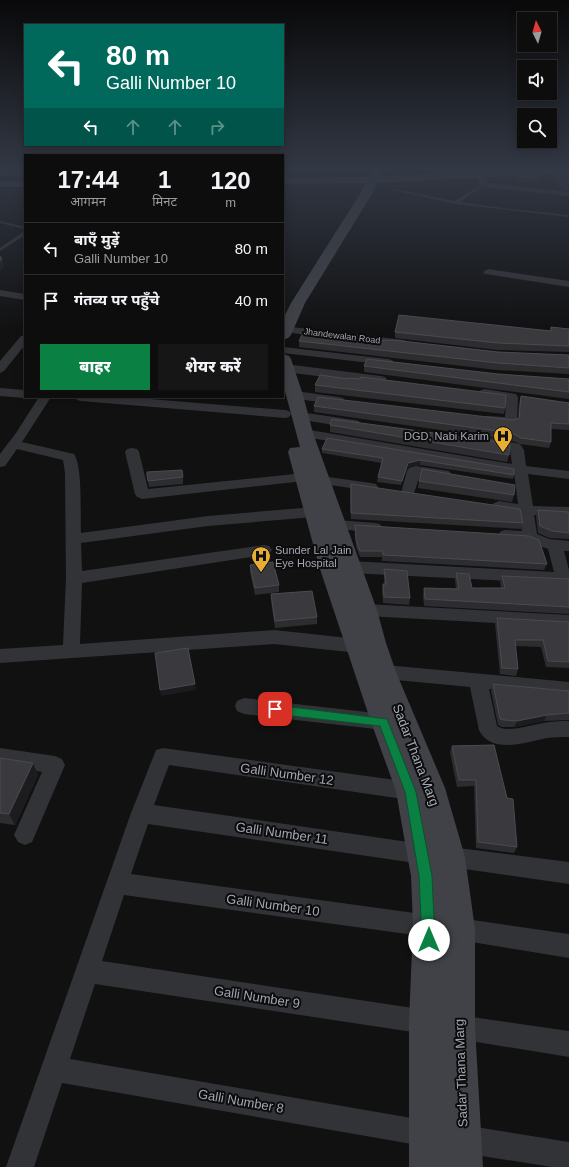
<!DOCTYPE html>
<html lang="hi">
<meta charset="utf-8">
<style>
:root{--surface:#0d0d0e;--page:#161617;--text:#f1f3f6;--muted:#9a9c9e;--line:#2d2d2e;--accent:#0b8043}
body{margin:0;font-family:Arial,"Noto Sans Devanagari",sans-serif;background:var(--page);color:var(--text);height:100vh;display:flex;flex-direction:column;font-size:15px;white-space:nowrap}
*{box-sizing:border-box;margin:0}
p{font-size:13px;color:var(--muted)}
.icon{flex:none;width:22px;height:22px;fill:none;stroke:currentColor;stroke-width:2;stroke-linecap:round;stroke-linejoin:round}
.map{position:relative;flex:1;overflow:hidden}
.details{position:absolute;left:24px;top:154px;width:260px;height:244px;display:flex;flex-direction:column;background:var(--surface);border-radius:0px;box-shadow:0 2px 10px #0003,0 0 0 1px var(--line)}
.details>*{flex:none}
.top-card{position:absolute;left:24px;top:24px;width:260px;height:122px;border-radius:0px;box-shadow:0 2px 10px #0003,0 0 0 1px var(--line);background:#00695c;color:#fff;overflow:hidden}
.needle{width:26px;rotate:355deg}
.fabs{position:absolute;left:517px;top:12px;display:grid;gap:8px}
.fabs a{display:grid;place-items:center;width:40px;height:40px;border-radius:0px;background:var(--surface);box-shadow:0 2px 10px #0003,0 0 0 1px var(--line);font-size:20px}
.pin{position:absolute;display:grid;place-items:center;width:34px;height:34px;color:#fff;margin:-17px;border-radius:8px;box-shadow:0 2px 6px #0006}
.me{position:absolute;width:44px;margin:-22px;rotate:0deg;stroke-linejoin:round;filter:drop-shadow(0 0 3px #0008)}
.turn{display:flex;align-items:center;gap:14px;height:84px;padding:0 16px;font-size:18px}
.turn .icon{width:52px;height:52px;stroke-width:2.5}
.turn b{display:block;font-size:28px;line-height:34px}
.lanes{display:flex;align-items:center;height:38px;padding:0 16px;background:#0003;justify-content:center;gap:20px;direction:ltr}
.lanes .off{opacity:.35}
.eta{display:flex;justify-content:space-evenly;align-items:center;height:68px;text-align:center}
.eta b{font-size:24px;font-weight:800;line-height:28px}
.button{display:flex;gap:8px;margin-top:auto;padding:8px 16px}
.button a{flex:1;height:46px;border-radius:0px;background:var(--accent);color:#fff;font-size:16px;font-weight:800;line-height:46px;text-align:center}
.button a+a{background:var(--page);color:var(--text)}
ul{padding:0;list-style:none}
li{display:flex;align-items:center;gap:12px;height:52px;padding:0 16px;border-top:1px solid var(--line)}
li div{flex:1}
li b{display:block;font-size:15px}
li em{font-style:normal}
.map>svg:first-child{display:block}
.lines{fill:none;stroke-linecap:round;stroke-linejoin:round}
.lane{fill:#323337;fill-rule:evenodd}
.street{fill:#323337;fill-rule:evenodd}
.secondary{fill:#404247;fill-rule:evenodd}
.wall{fill:#2d2d30}
.shaded-wall{fill:#1c1c1e}
.building{fill:#3a3a3e;stroke:#4a4b50}
.route{fill:#0b8043;stroke:#07532c}
.labels{text-anchor:middle;dominant-baseline:central;stroke-width:4;stroke-linejoin:round;paint-order:stroke}
.far-street-label{font-size:9px;fill:#a3a7b2;stroke:#0c0c0d}
.poi-label{font-size:11px;fill:#a3a7b2;stroke:#0c0c0d;text-anchor:end}
.near-street-label{font-size:13px;fill:#a3a7b2;stroke:#0c0c0d}
</style>
<div class="map">
<svg width="569" height="1167" viewBox="0 0 569 1167">
<rect width="100%" height="100%" fill="#111112"/>
<g class="lines">
<g class="lane">
<path d="M484,183L485,185L460,202L503,208L569,215V217L455,204L392,190L394,189L455,201Z"/>
<path d="M0,221L25,227V229L0,223Z"/>
<path d="M23,232H25V235L0,251V248Z"/>
</g>
<g class="street">
<path d="M443,168H451L457,176L453,178H450Z"/>
<rect x="0" y="172" width="25" height="4"/>
<path d="M478,173H484L487,181L490,183L569,192V196L485,187L479,182L477,175Z"/>
<path d="M488,269L569,281V287L485,274L483,272Z"/>
<path d="M0,290L25,294V300L0,296Z"/>
<path d="M283,326L404,340L410,343L404,346L283,332Z"/>
<path d="M25,335V345L4,371L0,373V361L21,336Z"/>
<path d="M283,347L388,359L392,360L394,362L392,364L388,365L283,353Z"/>
<path d="M285,364L381,376L385,377L387,380L385,383L381,384L285,372L283,371V365Z"/>
<path d="M0,388L25,390V397H28L25,398L0,396Z"/>
<path d="M485,389L516,394L518,397L517,421L516,424L511,425L487,422L485,419L487,416L505,417L506,400L481,396L479,393L481,390Z"/>
<path d="M295,391L339,397L343,398L345,401L343,404L339,405L291,398L289,395L291,392Z"/>
<path d="M39,397H51L22,442L74,454C83,467 80,515 81,533L208,516L314,507L319,509L321,512L319,515L314,517L208,526L81,543L82,571L264,545L269,546L272,550L269,554L264,555L82,583L80,644L274,630L358,639L364,641L367,646L364,651L358,653L274,644L0,663V649L63,645L66,578L65,473L63,460L17,449L5,466L0,467V454L16,433Z"/>
<path d="M75,397H125L285,410L289,411L291,414L289,417L285,418L81,401L77,400Z"/>
<path d="M300,412L354,420L359,421L360,424L359,427L354,428L296,419L294,416L296,413Z"/>
<path d="M304,429L512,464L510,450L485,445L483,442L485,439L490,438L520,444L524,450L526,466L569,471V479L528,474L533,506L569,507V517L534,515L537,534L549,539L569,541V551H564L569,570V584L350,573L344,571L342,567L344,563L350,561L554,572L548,549L527,541L501,539L498,535L501,531L506,530L522,531L519,514L494,509L492,506L494,503L499,501L518,504L514,472L299,436L297,433L299,430Z"/>
<path d="M132,448L137,449L139,452L148,489L304,473L309,474L311,477L309,480L304,481L142,499L137,497L135,494L125,452L127,449Z"/>
<path d="M416,466L449,471L451,474L449,477L444,478L420,475L413,496L408,498L403,496L401,493L407,471L409,468Z"/>
<path d="M321,476L371,483L376,484L378,487L376,490L371,491L316,483L314,480L316,477Z"/>
<path d="M337,520L375,523L380,524L382,528L380,532L375,533L332,528L330,525L332,522Z"/>
<path d="M366,604L569,615V627L366,616L360,614L358,610L360,606Z"/>
<path d="M375,664L569,682V696L489,689L497,726C507,734 536,723 550,722C556,721 563,721 569,721V737C562,737 554,737 547,738C526,742 491,755 479,730L470,687L375,678L369,676L366,671L369,666Z"/>
<path d="M244,698L384,714L391,716L393,722L391,728L384,730L244,714L237,711L235,706L237,701Z"/>
<path d="M0,748L55,756L62,759L65,765L32,842L25,845L18,842L14,835L42,772L0,764Z"/>
<path d="M163,748L410,782L417,785L420,791L417,797L410,800L169,765L154,805L422,844L430,847L433,854L430,861L422,864L148,824L131,874L429,915L437,918L440,926L437,934L429,937L124,895L102,961L426,1010L435,1013L438,1022L435,1031L426,1034L95,984L70,1059L429,1121L439,1124L442,1134L439,1144L429,1147L62,1083L34,1167H6L131,813L156,750Z"/>
<path d="M450,847L569,862V884L450,867L442,864L439,857L442,850Z"/>
<path d="M459,918L569,934V958L459,940L451,937L448,929L451,921Z"/>
<path d="M458,1015L569,1031V1057L458,1039L449,1036L446,1027L449,1018Z"/>
<path d="M463,1125L569,1142V1167H552L463,1153L453,1149L449,1139L453,1129Z"/>
</g>
<g class="secondary">
<path d="M374,168L384,169L380,176L544,168H569V173L376,183L375,189L305,303L291,335L288,338L283,340V319L291,303L363,189L365,183L283,184V178L369,177Z"/>
<rect x="0" y="181" width="25" height="6"/>
<path d="M283,354L289,356L291,359L303,395L313,433L377,610L386,643L396,672L445,788L465,857L475,929V1027L483,1167H409V1022L413,926L411,876L407,854L396,791L371,722L319,566L288,452L290,448L300,447L283,384Z"/>
</g>
</g>
<g class="wall">
<path d="M569,170V190H563L551,178L553,171Z"/>
<path d="M516,172L540,176L539,181L520,182L515,177Z"/>
<path d="M551,327L569,329V352L497,350L395,338V332L550,331Z"/>
<path d="M299,341H376L498,352L569,355V374L497,370L299,347Z"/>
<path d="M364,366L569,379V399L364,372Z"/>
<path d="M348,379L505,408L504,414L315,392V385Z"/>
<path d="M521,396L569,403V430L551,429V442L549,448L520,444L510,440L314,412V406L513,420L518,419L519,403Z"/>
<path d="M330,425L509,455L507,462L330,432Z"/>
<path d="M327,438L514,475L513,479L420,465L408,467L401,485L377,482L378,477L382,463L322,453V449Z"/>
<path d="M147,475L183,477V484L149,487Z"/>
<path d="M419,481L514,495L512,502L418,488Z"/>
<path d="M351,484L523,523L521,529L351,519L350,490Z"/>
<path d="M538,510L569,512V539L549,538L538,533L536,517Z"/>
<path d="M355,525L547,564L544,570L382,561V557H360L356,547L355,531Z"/>
<path d="M250,565L279,585V592L255,595L250,572Z"/>
<path d="M384,569L410,598L409,605L383,603L382,591L383,584H384Z"/>
<path d="M456,573L472,588H501L500,582L502,576L569,579V614L424,606L423,595L424,588L456,589L455,580Z"/>
<path d="M271,594L317,617V624L275,628L271,601Z"/>
<path d="M497,618L569,622V668L546,667L541,647L515,646L518,669L516,676L500,674L495,624Z"/>
<path d="M493,684L569,691V720L544,721L514,727H502L498,725L491,691Z"/>
<path d="M494,745L517,847L514,853L476,848L474,786L457,787L450,752L452,746Z"/>
<path d="M0,758L33,763L38,775L15,825L0,823Z"/>
</g>
<g class="shaded-wall">
<path d="M2,259L4,267L0,272V261Z"/>
<path d="M420,460V465L408,467L401,485L402,481L408,463Z"/>
<path d="M195,684L196,690L161,696L160,690Z"/>
<path d="M547,715L544,721L514,727L517,721Z"/>
<path d="M33,763L38,775L15,825L9,814Z"/>
</g>
<g class="building">
<path d="M569,170V183L565,182L553,171Z"/>
<path d="M536,171L540,176L521,177L516,172Z"/>
<path d="M0,256L2,259L0,261Z"/>
<path d="M399,315L551,331V327L569,329V346L498,343L395,332Z"/>
<path d="M304,331L376,341L393,340L498,352L569,355V368L498,363L299,341Z"/>
<path d="M367,359L498,374L569,379V392L364,366Z"/>
<path d="M320,375L348,379V378L360,379L361,377L506,395L505,408L315,385Z"/>
<path d="M521,396L569,403V424L551,423V442L521,438L512,433L314,406L318,397L513,420L519,418Z"/>
<path d="M332,419L507,443L510,445L509,455L330,425Z"/>
<path d="M327,438L514,469V475L420,460L408,463L402,481L378,477L383,458L322,449Z"/>
<path d="M422,469L515,485L514,495L419,481Z"/>
<path d="M182,470L183,477L148,481L147,475V472Z"/>
<path d="M351,484L520,509L523,523L351,513Z"/>
<path d="M538,510L569,512V533L552,531L540,526Z"/>
<path d="M355,525L529,536L539,540L547,564L383,555V551H360L356,540Z"/>
<path d="M273,562L279,585L255,588L250,565Z"/>
<path d="M384,569L407,571L410,598L384,597L383,584H386Z"/>
<path d="M456,573L469,574L472,588H505L502,576L569,579V607L425,599L424,588L459,589Z"/>
<path d="M312,591L317,617L275,621L271,594Z"/>
<path d="M497,618L569,622V662L548,661L543,640H515L518,669L502,668Z"/>
<path d="M188,648L195,684L160,690L155,653Z"/>
<path d="M493,684L569,691V713L547,715L517,721L504,720L500,719Z"/>
<path d="M494,745L507,798L513,799L517,847L478,842L476,780H459L452,746Z"/>
<path d="M0,758L33,763L9,814L0,813Z"/>
</g>
<linearGradient id="sky" x2="0" y2="1"><stop stop-color="#09090a"/><stop offset="0.51" stop-color="#323844"/><stop offset="1" stop-color="#323844" stop-opacity="0"/></linearGradient>
<rect width="569" height="331" fill="url(#sky)"/>
<path class="route" d="M275,705L387,719L416,792L432,876L435,940L433,945L429,946L424,945L422,940L419,876L405,792L380,726L275,714L271,712L270,709L271,706Z"/>
<defs>
<symbol id="hospital-pin" viewBox="-11 -11 22 30"><path d="M0 17L-7.5 6A9.5 9.5 0 1 1 7.5 6Z" fill="#e7ae33" stroke="#0c0c0d"/><path d="M-5-5h3v3.5h4V-5h3V5h-3V1.5h-4V5h-3Z" fill="#111"/></symbol>
</defs>
<g fill-rule="evenodd">
<use href="#hospital-pin" x="492" y="425" width="22" height="30"/>
<use href="#hospital-pin" x="250" y="545" width="22" height="30"/>
</g>
<g class="labels">
<g class="far-street-label">
<text transform="translate(342 336) rotate(7)">Jhandewalan Road</text>
</g>
<g class="poi-label">
<text x="489" y="436">DGD, Nabi Karim</text>
<text x="275" y="550" text-anchor="start">Sunder Lal Jain<tspan x="275" dy="13">Eye Hospital</tspan></text>
</g>
<g class="near-street-label">
<text transform="translate(416 755) rotate(69)">Sadar Thana Marg</text>
<text transform="translate(287 774) rotate(8)">Galli Number 12</text>
<text transform="translate(282 833) rotate(8)">Galli Number 11</text>
<text transform="translate(273 905) rotate(8)">Galli Number 10</text>
<text transform="translate(257 997) rotate(9)">Galli Number 9</text>
<text transform="translate(461 1073) rotate(-92)">Sadar Thana Marg</text>
<text transform="translate(241 1101) rotate(10)">Galli Number 8</text>
</g>
</g>
</svg>
<div class="fabs">
<a><svg class="needle" viewBox="-14 -14 28 28"><path d="M0-13l5 13h-10z" fill="#e53935"/><path d="M0 13l5-13h-10z" fill="#9a9c9e"/></svg></a>
<a><svg class="icon" aria-label="sound" viewBox="0 0 24 24"><path d="M4 9h4l5-4v14l-5-4H4zM17 9q2 3 0 6"/></svg></a>
<a><svg class="icon" aria-label="search" viewBox="0 0 24 24"><circle cx="10" cy="10" r="6"/><path d="M15 15l6 6"/></svg></a>
</div>
<div class="pin" style="left:275px;top:709px;background:#d93025"><svg class="icon" aria-label="arrive" viewBox="0 0 24 24"><path d="M6 21V4h12l-3 4 3 4H6"/></svg></div>
<svg class="me" style="left:429px;top:940px" viewBox="-20 -20 40 40"><circle r="19" fill="#fff"/><path d="M0-13L10 11 0 6-10 11z" fill="#0b8043"/></svg>
<div class="top-card">
<div class="turn"><svg class="icon" aria-label="left" viewBox="0 0 24 24"><path d="M17 20v-9H6M10 6l-5 5 5 5"/></svg><div><b>80 m</b>Galli Number 10</div></div>
<div class="lanes"><svg class="icon" aria-label="left" viewBox="0 0 24 24"><path d="M17 20v-9H6M10 6l-5 5 5 5"/></svg><svg class="icon off" aria-label="ahead" viewBox="0 0 24 24"><path d="M12 20V5M6 11l6-6 6 6"/></svg><svg class="icon off" aria-label="ahead" viewBox="0 0 24 24"><path d="M12 20V5M6 11l6-6 6 6"/></svg><svg class="icon off" aria-label="right" viewBox="0 0 24 24"><path d="M7 20v-9h11M14 6l5 5-5 5"/></svg></div>
</div>
<section class="details">
<div class="eta">
<div><b>17:44</b><p>आगमन</p></div>
<div><b>1</b><p>मिनट</p></div>
<div><b>120</b><p>m</p></div>
</div>
<ul>
<li><svg class="icon" aria-label="left" viewBox="0 0 24 24"><path d="M17 20v-9H6M10 6l-5 5 5 5"/></svg><div><b>बाएँ मुड़ें</b><p>Galli Number 10</p></div><em>80 m</em></li>
<li><svg class="icon" aria-label="arrive" viewBox="0 0 24 24"><path d="M6 21V4h12l-3 4 3 4H6"/></svg><div><b>गंतव्य पर पहुँचे</b></div><em>40 m</em></li>
</ul>
<div class="button"><a>बाहर</a><a>शेयर करें</a></div>
</section>
</div>
